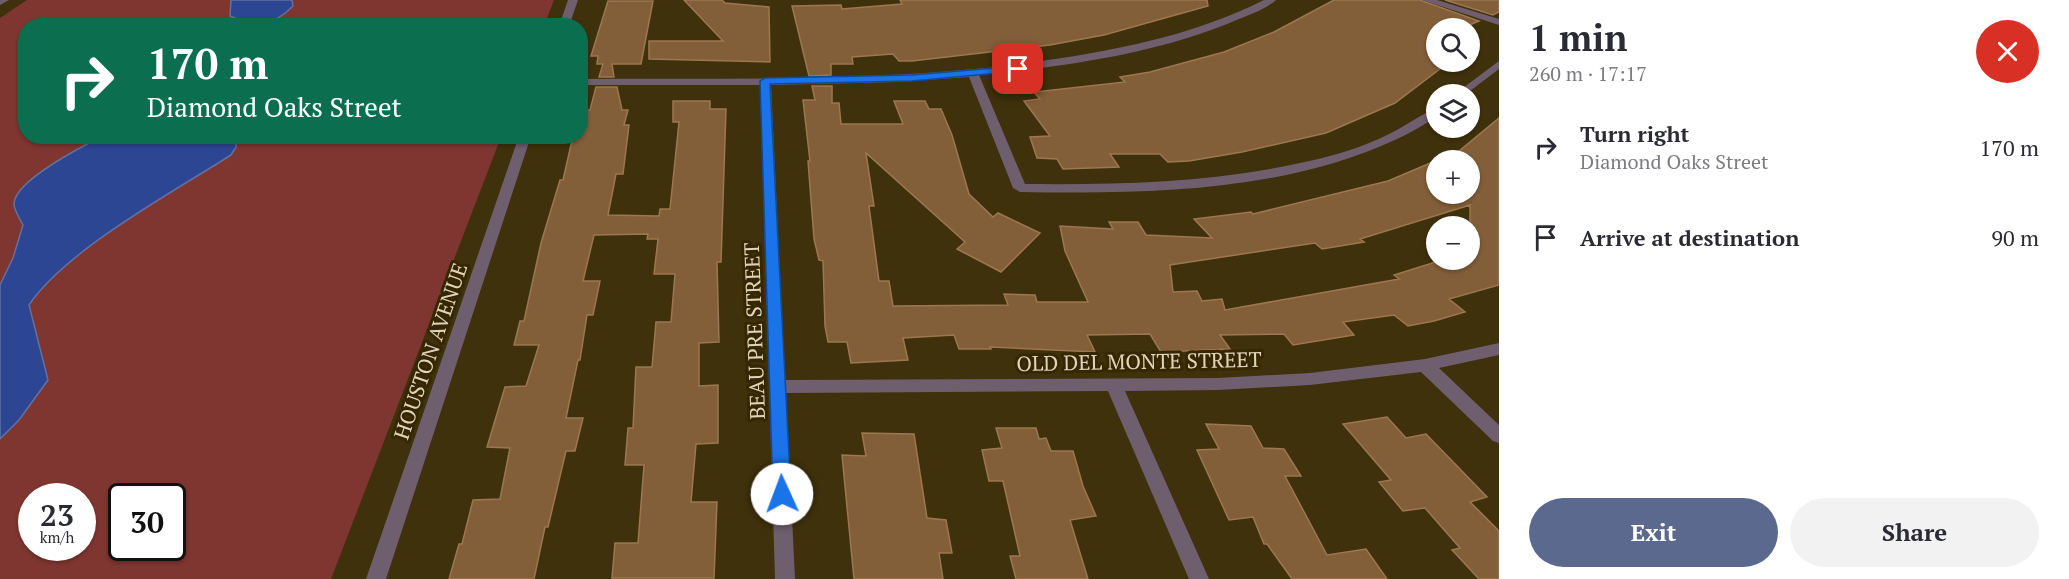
<!DOCTYPE html>
<meta charset="utf-8">
<style>
:root{--surface:#fff;--page:#f2f2f3;--text:#2b2b33;--muted:#7c7c81;--accent:#5c698e}
body{margin:0;font-family:"PT Serif",serif;background:var(--page);color:var(--text);height:100vh;display:flex;flex-direction:column;font-size:22px;white-space:nowrap}
*{box-sizing:border-box;margin:0}
p{font-size:20px;color:var(--muted)}
.icon{flex:none;width:33px;height:33px;fill:none;stroke:currentColor;stroke-width:2;stroke-linecap:round;stroke-linejoin:round}
.map{position:relative;flex:1;overflow:hidden}
.side{display:flex;flex-direction:column;background:var(--surface);width:570px}
.side>*{flex:none}
.banner{position:absolute;left:18px;top:18px;width:570px;height:126px;border-radius:24px;box-shadow:0 2px 4px #0004;background:#0b6e4f;color:#fff;overflow:hidden}
.tools{position:absolute;left:1426px;top:18px;display:grid;gap:12px}
.tools a{display:grid;place-items:center;width:54px;height:54px;border-radius:50%;background:var(--surface);box-shadow:0 2px 4px #0004;font-size:30px}
.speed{position:absolute;left:18px;top:483px;display:flex;gap:12px;font-size:30px;font-weight:700;text-align:center}
.speed>*{display:grid;place-content:center;width:78px;height:78px;border-radius:50%;background:var(--surface);box-shadow:0 2px 4px #0004;line-height:1}
.speed small{font-size:15px;font-weight:400}
.speed .limit{border:3px solid #111;border-radius:9px;background:#fff;color:#111}
.pin{position:absolute;display:grid;place-items:center;width:51px;height:51px;color:#fff;margin:-26px;border-radius:12px;box-shadow:0 3px 9px #0006}
.me{position:absolute;width:66px;margin:-33px;rotate:358deg;stroke-linejoin:round;filter:drop-shadow(0 0 4px #0008)}
.turn{display:flex;align-items:center;gap:21px;height:126px;padding:0 30px;font-size:27px}
.turn .icon{width:78px;height:78px;stroke-width:2.5}
.turn b{display:block;font-size:42px;line-height:51px}
.round{display:grid;place-items:center;flex:none;width:63px;height:63px;border-radius:32px;background:var(--page)}
.summary{display:flex;align-items:center;justify-content:space-between;height:102px;padding:0 30px}
h1{font-size:36px;font-weight:800;line-height:45px}
.button{display:flex;gap:12px;margin-top:auto;padding:12px 30px}
.button a{flex:1;height:69px;border-radius:36px;background:var(--accent);color:#fff;font-size:24px;font-weight:800;line-height:69px;text-align:center}
.button a+a{background:var(--page);color:var(--text)}
ul{padding:0;list-style:none}
li{display:flex;align-items:center;gap:18px;height:90px;padding:0 30px}
li div{flex:1}
li b{display:block;font-size:22px}
li em{font-style:normal}
main{display:flex;flex:1;min-height:0}
.map>svg:first-child{display:block}
.green{fill:#803630;fill-rule:evenodd}
.water{fill:#2c4693;stroke:#62719f;stroke-width:1.5}
.building{fill:#835f39;stroke:#9c7750;stroke-width:1.5;fill-rule:evenodd}
.lines{fill:none;stroke-linecap:round;stroke-linejoin:round}
.street{fill:#6f5e6e;fill-rule:evenodd}
.route{fill:#1a73e8;stroke:#114b97;stroke-width:1.5}
.labels{text-anchor:middle;dominant-baseline:central;stroke-width:6;stroke-linejoin:round;paint-order:stroke}
.street-label{font-size:21px;fill:#e0d5bc;stroke:#352700}
</style>
<main>
<div class="map">
<svg width="1499" height="579" viewBox="0 0 1499 579">
<rect width="100%" height="100%" fill="#3f310b"/>
<path class="green" d="M27,0H554L544,26H26V136L501,137L331,579H0V18ZM32,496H82V548H32ZM122,496H172V548H122Z"/>
<g class="water">
<path d="M231,0H292L293,6C273,27 254,27 230,16Z"/>
<path d="M101,137H236V147L231,155C173,192 66,250 29,305L48,380L19,420L0,439V285L13,258L23,225C20,219 14,210 14,204C14,181 83,146 101,137Z"/>
</g>
<g class="building">
<path d="M684,0H722L725,3L769,7L770,62L649,59V41H723Z"/>
<path d="M900,0H1207L1208,6L1104,35L1050,45L912,61H899L893,54L852,57L853,64H831V75L809,76L792,6L841,5L842,9L902,4Z"/>
<path d="M1334,0H1420L1479,21L1467,26L1472,28L1470,29L1437,28V62H1449L1395,103L1326,133L1242,152L1189,161L1168,162L1160,154H1110L1119,167L1063,169L1057,159L1037,158L1030,137L1050,136L1024,101L1040,99L1034,92L1125,82L1120,77L1150,72L1224,52L1274,32Z"/>
<path d="M1445,0H1499V12L1493,15Z"/>
<path d="M608,1H653L641,64H612L614,77H599L603,64H597L598,56H591Z"/>
<path d="M812,86H832V103H839L841,124H903L894,101H925L929,109H941L952,135L969,194L993,217L998,213L1040,233L1001,272L957,249L965,242L866,153L874,206H869L879,281H889L893,306L1008,305L1004,294L1035,295L1037,302H1088L1065,251L1060,226L1113,229L1109,222H1138L1146,235L1212,238L1194,219L1251,212L1253,214L1388,181L1449,155L1453,156L1499,118V285L1449,299L1465,312L1434,321L1408,326L1394,315L1343,322L1354,335L1293,345L1284,334L1220,335L1230,349L1161,352L1150,334L1087,335L1095,352L990,347L991,349H959L954,335L903,338L908,360L851,363L847,342H828L825,326L823,261L819,260L814,239L808,161H810L803,100H815ZM1437,160H1470V194H1437ZM1470,205V260H1442L1394,275L1399,279L1225,310L1222,299L1202,301L1197,291L1173,292L1170,265L1315,243L1322,249L1364,242L1360,239Z"/>
<path d="M596,87H617L622,110H628L624,125H629L623,174H616L608,215L659,216L660,209H670L679,122H673V101H710V109H726L721,262H717L719,342L699,343V386L718,385V443L696,444L691,502H717L714,578H612L615,543H638L644,465H625L628,428H633L636,367H652L656,322H671L675,274H654L658,239H647L648,234L594,235L583,281H600L593,315H587L580,360H578L566,418H583L575,451H566L548,527H545L534,579H449L459,544H462L473,500L500,499L510,448L487,447L505,387L526,386L539,345H514L520,321H524L541,243L560,180H563L573,136H580V110H590Z"/>
<path d="M1387,417L1406,438L1426,434L1487,497L1470,502L1499,531V579H1479L1452,550L1460,548L1425,508L1403,511L1379,482L1391,480L1343,424Z"/>
<path d="M1206,424L1251,426L1263,448L1284,449L1301,476H1285L1327,555L1366,549L1387,579H1292L1267,544H1264L1253,517L1229,520L1197,450L1219,449Z"/>
<path d="M996,428H1036L1039,439L1046,438L1051,451H1073L1083,486L1096,516L1070,520L1088,579H1016L1010,556H1020L1003,481H989L982,450L1002,448Z"/>
<path d="M862,433L914,434L927,518L946,520L952,553H939L943,579H854L842,455L866,456Z"/>
</g>
<g class="lines">
<g class="street">
<path d="M0,0H9L0,5Z"/>
<path d="M568,0H578L569,26H559Z"/>
<path d="M1264,0H1276C1266,9 1251,14 1239,19C1158,54 1067,66 979,75L1025,184C1130,185 1236,182 1337,154C1355,149 1376,141 1393,132C1407,125 1422,113 1437,109V117C1424,124 1411,133 1397,139C1281,193 1145,194 1020,192L1013,188L969,77L897,82L771,85L785,380L1218,378L1310,373L1425,359L1499,343V355L1439,368L1499,425V443L1493,441L1421,372L1310,385L1218,390L1125,391L1209,579H1189L1108,391L786,393L795,579H775L760,85H580V79C739,78 898,83 1055,59C1128,48 1198,33 1264,0Z"/>
<path d="M1422,0H1437L1499,19V25Z"/>
<path d="M1499,61V69L1466,94H1455Z"/>
<path d="M519,136H531L386,579H366Z"/>
</g>
</g>
<path class="route" d="M1018,66L1023,69L1021,71L912,81L770,84L791,494L788,499L782,501L776,499L773,494L760,81L765,78L912,75Z"/>
<g class="labels">
<g class="street-label">
<text transform="translate(754 331) rotate(-92)">BEAU PRE STREET</text>
<text transform="translate(430 351) rotate(-71)">HOUSTON AVENUE</text>
<text transform="translate(1139 361) rotate(-1)">OLD DEL MONTE STREET</text>
</g>
</g>
</svg>
<div class="tools">
<a><svg class="icon" aria-label="search" viewBox="0 0 24 24"><circle cx="10" cy="10" r="6"/><path d="M15 15l6 6"/></svg></a>
<a><svg class="icon" aria-label="layers" viewBox="0 0 24 24"><path d="M12 4l9 5-9 5-9-5zM3 14l9 5 9-5"/></svg></a>
<a>+</a>
<a>−</a>
</div>
<div class="speed"><div>23<small>km/h</small></div><div class="limit">30</div></div>
<div class="pin" style="left:1018px;top:69px;background:#d93025"><svg class="icon" aria-label="arrive" viewBox="0 0 24 24"><path d="M6 21V4h12l-3 4 3 4H6"/></svg></div>
<svg class="me" style="left:782px;top:494px" viewBox="-20 -20 40 40"><circle r="19" fill="#fff"/><path d="M0-13L10 11 0 6-10 11z" fill="#1a73e8"/></svg>
<div class="banner">
<div class="turn"><svg class="icon" aria-label="right" viewBox="0 0 24 24"><path d="M7 20v-9h11M14 6l5 5-5 5"/></svg><div><b>170 m</b>Diamond Oaks Street</div></div>
</div>
</div>
<section class="side">
<div class="summary"><div><h1>1 min</h1><p>260 m · 17:17</p></div><a class="round" style="background:#d93025;color:#fff"><svg class="icon" aria-label="close" viewBox="0 0 24 24"><path d="M6 6l12 12M18 6L6 18"/></svg></a></div>
<ul>
<li><svg class="icon" aria-label="right" viewBox="0 0 24 24"><path d="M7 20v-9h11M14 6l5 5-5 5"/></svg><div><b>Turn right</b><p>Diamond Oaks Street</p></div><em>170 m</em></li>
<li><svg class="icon" aria-label="arrive" viewBox="0 0 24 24"><path d="M6 21V4h12l-3 4 3 4H6"/></svg><div><b>Arrive at destination</b></div><em>90 m</em></li>
</ul>
<div class="button"><a>Exit</a><a>Share</a></div>
</section>
</main>
